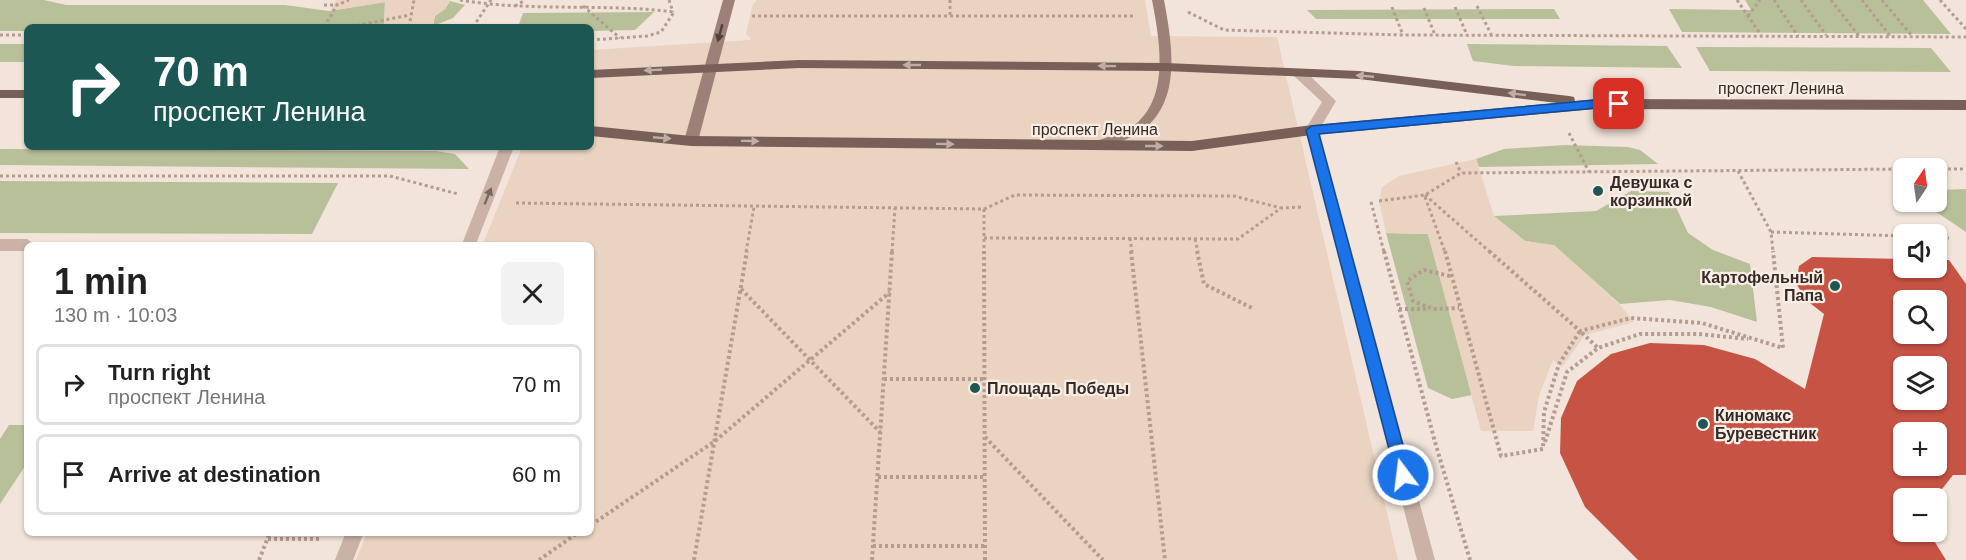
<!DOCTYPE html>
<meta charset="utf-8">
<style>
:root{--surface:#fff;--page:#f2f2f2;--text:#222;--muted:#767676;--line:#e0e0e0}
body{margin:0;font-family:Arial,sans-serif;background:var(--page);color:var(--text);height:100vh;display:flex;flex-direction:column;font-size:22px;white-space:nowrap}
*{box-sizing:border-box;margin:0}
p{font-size:20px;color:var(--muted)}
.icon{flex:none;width:33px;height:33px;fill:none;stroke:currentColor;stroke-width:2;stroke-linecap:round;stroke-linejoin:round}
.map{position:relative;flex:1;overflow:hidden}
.drawer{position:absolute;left:24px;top:242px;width:570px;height:294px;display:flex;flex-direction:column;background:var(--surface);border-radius:9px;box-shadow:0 2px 4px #0004}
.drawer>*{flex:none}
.banner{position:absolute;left:24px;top:24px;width:570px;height:126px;border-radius:9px;box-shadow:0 2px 4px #0004;background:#1d5754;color:#fff;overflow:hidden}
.needle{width:39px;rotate:13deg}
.buttons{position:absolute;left:1893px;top:158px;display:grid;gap:12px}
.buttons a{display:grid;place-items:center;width:54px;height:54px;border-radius:9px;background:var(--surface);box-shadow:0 2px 4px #0004;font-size:30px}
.pin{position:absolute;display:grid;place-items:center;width:51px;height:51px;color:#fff;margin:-26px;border-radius:12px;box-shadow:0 3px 9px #0006}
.me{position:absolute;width:66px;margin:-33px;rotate:345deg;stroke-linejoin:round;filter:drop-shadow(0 0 4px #0008)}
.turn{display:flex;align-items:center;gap:21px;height:126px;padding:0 30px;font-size:27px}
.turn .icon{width:78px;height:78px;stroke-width:2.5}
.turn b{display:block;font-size:42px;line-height:51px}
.round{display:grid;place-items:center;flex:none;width:63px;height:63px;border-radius:9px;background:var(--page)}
.headline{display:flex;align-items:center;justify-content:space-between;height:102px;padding:0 30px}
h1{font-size:36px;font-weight:700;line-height:45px}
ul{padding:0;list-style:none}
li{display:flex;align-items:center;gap:18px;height:81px;margin:0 12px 9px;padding:0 18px;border:3px solid var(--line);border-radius:9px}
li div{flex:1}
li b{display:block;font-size:22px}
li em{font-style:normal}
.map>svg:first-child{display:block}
.green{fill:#b8c09a}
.plaza{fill:#ead3c1}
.building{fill:#c65344;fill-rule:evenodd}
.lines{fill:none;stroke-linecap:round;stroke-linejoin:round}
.path-far1{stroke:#b59c90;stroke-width:3;stroke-dasharray:3 3;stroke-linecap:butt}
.path{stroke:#b59c90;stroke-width:4;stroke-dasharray:3 3;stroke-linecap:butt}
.pedestrian{fill:#cab2a6;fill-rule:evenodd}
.minor{fill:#cab2a6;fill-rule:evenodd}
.tertiary{fill:#cab2a6;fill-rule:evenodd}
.secondary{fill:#9d8078;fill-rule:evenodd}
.primary{fill:#785f58;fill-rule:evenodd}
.oneway{fill:#50403b}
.oneway2{fill:#bfaea6}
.oneway3{fill:#796760}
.route{fill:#1a73e8;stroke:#114b97;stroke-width:1.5}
.poi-dot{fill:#1d5754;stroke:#f9eee6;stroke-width:2}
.labels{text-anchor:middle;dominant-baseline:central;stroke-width:4.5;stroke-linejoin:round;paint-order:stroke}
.street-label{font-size:16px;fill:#362a27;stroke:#f9eee6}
.poi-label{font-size:16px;font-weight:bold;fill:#362a27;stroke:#f9eee6;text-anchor:start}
</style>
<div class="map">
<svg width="1966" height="560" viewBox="0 0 1966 560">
<rect width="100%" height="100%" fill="#f2e4da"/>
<g class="green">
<path d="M0,0H44L66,5H285L329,11L385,2L384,27H27V31H0Z"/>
<path d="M1745,0H1923L1951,34L1682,32L1669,9L1751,10Z"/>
<path d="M450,1L465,5L453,18L433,26L435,16L445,9Z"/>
<path d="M1554,9L1560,19H1316L1307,10Z"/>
<path d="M654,12L635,30L591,31V27H518L523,13Z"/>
<rect x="0" y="44" width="27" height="18"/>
<path d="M1467,44L1667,46L1682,68L1514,66L1473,61Z"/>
<path d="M1696,47L1931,48L1951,72L1710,71Z"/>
<path d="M1565,145L1628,147L1640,150L1658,164L1479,167L1476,159L1504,149Z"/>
<path d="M0,149L436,151L455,154L469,169L0,165Z"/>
<path d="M0,181L338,183L312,234L0,233Z"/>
<path d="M1966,189V232L1920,201H1936L1937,190Z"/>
<path d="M1631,191L1669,192L1688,233L1713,250L1750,264L1757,322L1711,307L1670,300L1620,304L1555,246L1525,241L1494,216L1596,211Z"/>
<path d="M1386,233L1428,234L1472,395L1452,399L1428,388Z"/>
<path d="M9,425H27V463L0,504V439Z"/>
</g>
<g class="plaza">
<path d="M336,0H450V1L445,9L435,16L433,26L384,27L385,2L330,11Z"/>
<path d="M757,0H1145L1151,36L1277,37L1398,560H356L367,533L591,532V244H483L522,147H591V50L750,40L751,38L746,34L753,4Z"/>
<path d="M1476,159L1494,216L1525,241L1554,245L1619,304L1634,322L1585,335L1562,367L1553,360L1539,396L1533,431H1481L1428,234L1386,233L1379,201L1382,187L1399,176Z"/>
</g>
<path class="building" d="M1812,257L1904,259V267H1936V260H1949L1966,284V475H1953L1935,498H1904V531H1928L1946,560H1638L1585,507L1560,453L1561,418L1577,381L1611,354L1650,343L1704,345L1755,359L1805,389L1824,314L1806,300L1796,283L1799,266ZM1904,300H1936V333H1904ZM1904,366H1936V399H1904ZM1904,432H1936V465H1904Z"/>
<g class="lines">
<g class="path-far1">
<path d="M460,0C531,12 603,3 674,12"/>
<path d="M669,0L673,12"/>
<path d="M950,0V16"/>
<path d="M1737,0L1761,35"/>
<path d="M1774,0L1798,36"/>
<path d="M1801,0L1826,35"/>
<path d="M1831,0L1859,36"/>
<path d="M1862,0L1890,36"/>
<path d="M1882,0L1912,36"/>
<path d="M1940,0L1966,29"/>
<path d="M324,5H337"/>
<path d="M515,6L525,0"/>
<path d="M583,6L620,38"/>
<path d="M1477,6L1491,34"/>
<path d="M1392,7L1403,35"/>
<path d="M1455,7L1467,35"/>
<path d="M1424,8L1435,35"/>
<path d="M1188,12L1224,30L1403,35L1966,37"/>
<path d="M752,16H1134"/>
<path d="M1748,16L1760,0"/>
<path d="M324,27L337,5L349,0"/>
<path d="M327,27L359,25L410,15"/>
<path d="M409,27L414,0"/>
<path d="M473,27L491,0"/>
<path d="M0,35H27"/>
<path d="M591,40L647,36L661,32L674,12"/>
<path d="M1569,133L1589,172"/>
<path d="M1456,162L1461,173"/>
<path d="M1936,169H1966"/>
<path d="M1738,171L1771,232L1773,252"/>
<path d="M0,176H390L458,194"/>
<path d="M1425,195L1490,252"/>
<path d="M1425,197L1445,252"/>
<path d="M1379,201L1425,195L1461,173L1904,169"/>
<path d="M1371,202L1384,252"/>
<path d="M516,203L984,209L1015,195L1234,196L1281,208"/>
<path d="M984,209V252"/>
<path d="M1771,232L1904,236"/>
<path d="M1936,237L1949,238"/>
<path d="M984,238L1238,239L1281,208L1303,207"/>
<path d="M1130,238L1132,252"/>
<path d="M1195,239L1198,252"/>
<path d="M746,252L754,207"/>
<path d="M892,252L895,208"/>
</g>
<g class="path">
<path d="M984,251L985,560"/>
<path d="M1131,251L1165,560"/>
<path d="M1197,251L1204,284L1252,308"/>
<path d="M1384,251L1435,442L1470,560"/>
<path d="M1445,251L1501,456L1543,449L1544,412L1559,364L1580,331L1598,348"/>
<path d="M1489,251L1580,331L1631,318L1702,323L1783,348L1773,251"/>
<path d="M1450,276L1424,270L1407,281L1413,301L1433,309L1459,308"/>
<path d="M741,289L880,432"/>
<path d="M1399,309H1429"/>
<path d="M884,379H984"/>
<path d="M985,437L1103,560"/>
<path d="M1545,442L1567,372L1598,348L1640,334H1699L1748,339"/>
<path d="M878,477H984"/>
<path d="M591,525L715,441L890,292"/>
<path d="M268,539H321"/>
<path d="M873,546H985"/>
<path d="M259,560L270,532"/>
<path d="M539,560L579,532"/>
<path d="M694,560L747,251"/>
<path d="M872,560L892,251"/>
</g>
<path class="pedestrian" d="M0,239H27L34,244H27V251H0Z"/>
<g class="minor">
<path d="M500,147H514L476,244H462Z"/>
<path d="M346,532H364L353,560H335Z"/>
</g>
<path class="tertiary" d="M1299,69L1304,70L1336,101L1319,130L1435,560H1417L1305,130L1322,102L1294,76L1293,73Z"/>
<g class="secondary">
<path d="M723,0H735L698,141L691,146L684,141Z"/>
<path d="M1152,0H1164C1174,53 1184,118 1122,141C1113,145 1101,152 1091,149L1089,146L1091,143C1106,137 1126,133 1138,122C1170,93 1159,37 1152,0Z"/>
</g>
<g class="primary">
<path d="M799,60L1165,63L1359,71L1569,96L1574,97L1575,101L1596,99L1966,100V110L1596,109L1312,135L1192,151L691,146L591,136V126L691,136L1192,141L1312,125L1557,103L1359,79L1165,71L799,68L591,78V70Z"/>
<rect x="0" y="90" width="27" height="8"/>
</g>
</g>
<defs><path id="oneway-solid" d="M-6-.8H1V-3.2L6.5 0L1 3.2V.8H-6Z" transform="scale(1.5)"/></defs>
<use class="oneway" href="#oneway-solid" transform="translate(720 33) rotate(105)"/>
<g class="oneway2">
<use href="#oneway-solid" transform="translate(912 65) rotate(-180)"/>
<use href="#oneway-solid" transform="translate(1107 66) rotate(-179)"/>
<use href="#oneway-solid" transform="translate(653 70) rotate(177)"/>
<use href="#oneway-solid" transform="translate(1365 76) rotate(-175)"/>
<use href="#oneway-solid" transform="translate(1517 94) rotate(-173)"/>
<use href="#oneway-solid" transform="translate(662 138) rotate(5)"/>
<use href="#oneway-solid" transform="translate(750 141) rotate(1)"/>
<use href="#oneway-solid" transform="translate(945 144) rotate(1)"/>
<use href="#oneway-solid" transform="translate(1154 146)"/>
</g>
<use class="oneway3" href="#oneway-solid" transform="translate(488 196) rotate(-68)"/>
<path class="route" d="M1596,100H1619L1625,104L1619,108H1596L1319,134L1411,475L1408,480L1403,482L1397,480L1306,130L1312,126Z"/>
<g class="poi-dot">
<circle cx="1598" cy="191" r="6"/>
<circle cx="1835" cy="286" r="6"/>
<circle cx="975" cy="388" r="6"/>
<circle cx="1703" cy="424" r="6"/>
</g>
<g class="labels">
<g class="street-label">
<text x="1781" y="88">проспект Ленина</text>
<text x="1095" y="129">проспект Ленина</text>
</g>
<g class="poi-label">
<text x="1610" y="182">Девушка с<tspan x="1610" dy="18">корзинкой</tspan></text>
<text x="1823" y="277" text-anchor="end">Картофельный<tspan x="1823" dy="18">Папа</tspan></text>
<text x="987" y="388">Площадь Победы</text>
<text x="1715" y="415">Киномакс<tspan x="1715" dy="18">Буревестник</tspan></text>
</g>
</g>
</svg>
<div class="buttons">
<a><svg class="needle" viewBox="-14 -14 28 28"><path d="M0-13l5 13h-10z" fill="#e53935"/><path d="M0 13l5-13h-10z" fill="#767676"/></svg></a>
<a><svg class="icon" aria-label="sound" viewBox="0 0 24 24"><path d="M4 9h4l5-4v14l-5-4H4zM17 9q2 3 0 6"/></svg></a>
<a><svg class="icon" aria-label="search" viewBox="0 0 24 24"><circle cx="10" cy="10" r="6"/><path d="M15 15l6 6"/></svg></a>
<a><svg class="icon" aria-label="layers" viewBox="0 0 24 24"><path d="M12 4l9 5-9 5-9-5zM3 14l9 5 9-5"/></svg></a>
<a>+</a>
<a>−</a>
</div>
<div class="pin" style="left:1619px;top:104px;background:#d93025"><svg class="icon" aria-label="arrive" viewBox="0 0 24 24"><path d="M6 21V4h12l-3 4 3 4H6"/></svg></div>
<svg class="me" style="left:1403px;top:475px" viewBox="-20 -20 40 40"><circle r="17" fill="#1a73e8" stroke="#fff" stroke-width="3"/><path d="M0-11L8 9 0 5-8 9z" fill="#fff"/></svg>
<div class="banner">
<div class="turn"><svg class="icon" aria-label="right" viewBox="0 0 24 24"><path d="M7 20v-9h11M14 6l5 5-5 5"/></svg><div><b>70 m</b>проспект Ленина</div></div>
</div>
<section class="drawer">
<div class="headline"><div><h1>1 min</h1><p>130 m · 10:03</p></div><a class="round"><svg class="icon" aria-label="close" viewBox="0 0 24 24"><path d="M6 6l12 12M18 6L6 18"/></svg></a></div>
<ul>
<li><svg class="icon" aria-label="right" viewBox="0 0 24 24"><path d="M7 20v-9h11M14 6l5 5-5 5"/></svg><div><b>Turn right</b><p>проспект Ленина</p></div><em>70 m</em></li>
<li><svg class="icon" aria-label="arrive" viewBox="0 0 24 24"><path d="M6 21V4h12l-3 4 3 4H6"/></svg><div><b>Arrive at destination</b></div><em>60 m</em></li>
</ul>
</section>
</div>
